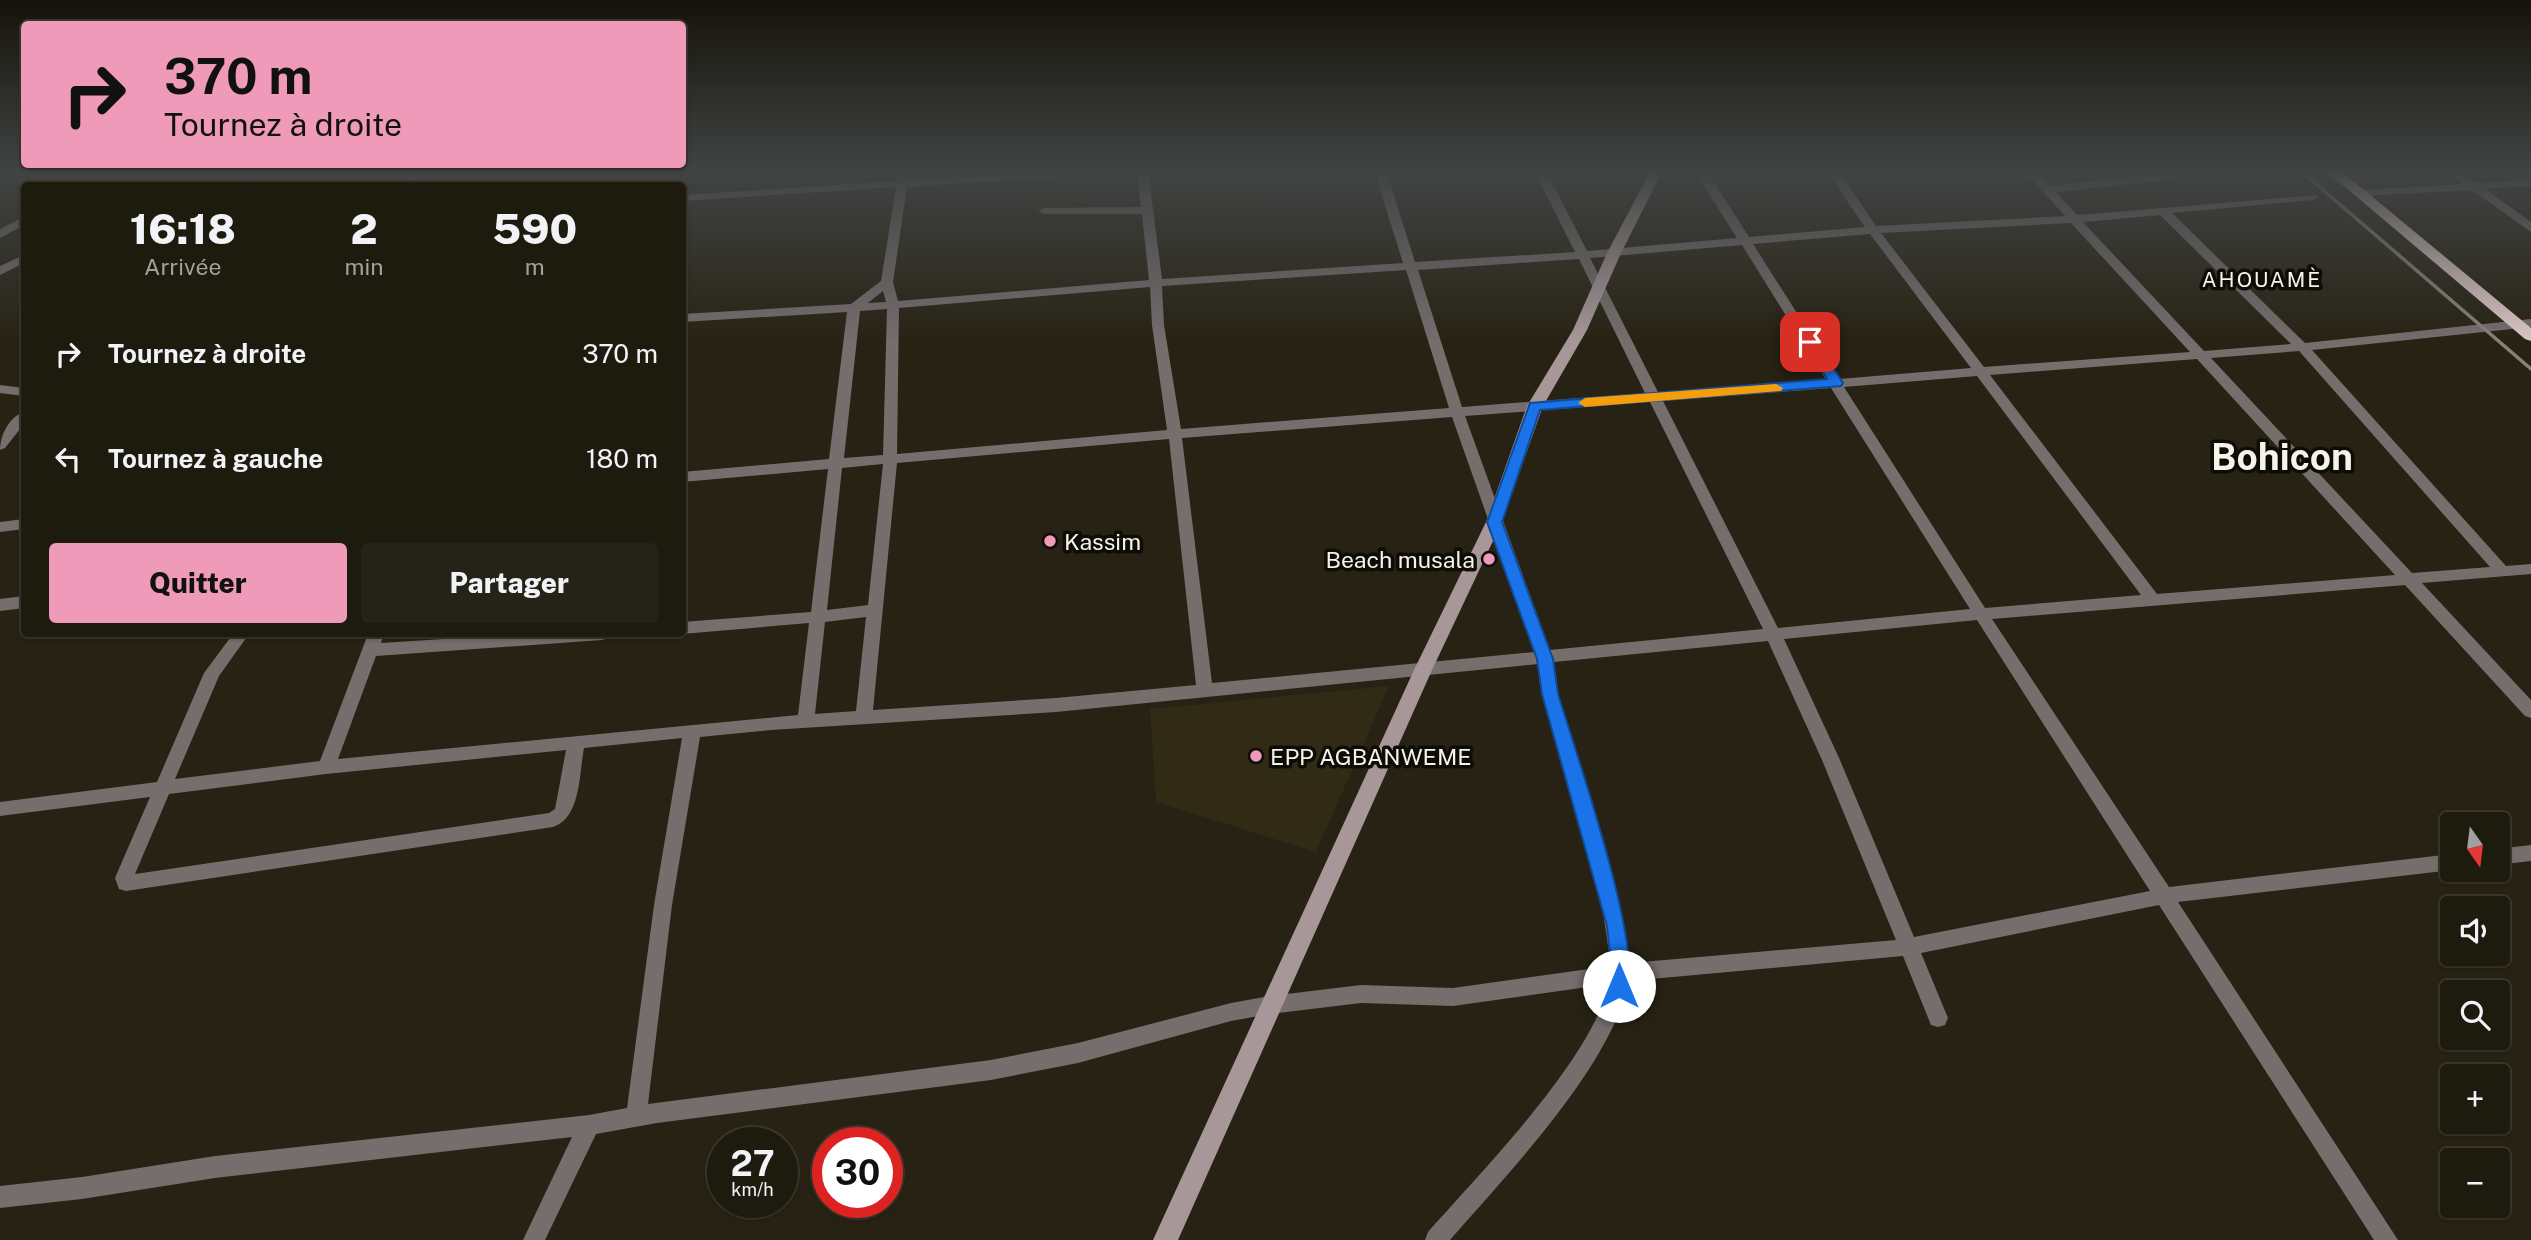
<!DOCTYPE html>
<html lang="fr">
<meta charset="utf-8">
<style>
:root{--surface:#1d1a0e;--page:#252317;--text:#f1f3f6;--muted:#a0a19e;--line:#3b382e;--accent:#ef9ab8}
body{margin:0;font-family:"Public Sans",sans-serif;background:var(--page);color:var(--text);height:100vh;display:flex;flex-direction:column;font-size:26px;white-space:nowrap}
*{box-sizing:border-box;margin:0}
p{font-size:23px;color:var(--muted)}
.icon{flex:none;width:38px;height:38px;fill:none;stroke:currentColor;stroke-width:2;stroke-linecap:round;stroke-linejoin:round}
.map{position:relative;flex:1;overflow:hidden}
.panel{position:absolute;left:21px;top:182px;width:665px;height:455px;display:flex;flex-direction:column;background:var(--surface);border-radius:7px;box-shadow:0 2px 5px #0004,0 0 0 2px var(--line)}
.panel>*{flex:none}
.banner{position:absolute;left:21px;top:21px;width:665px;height:147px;border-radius:7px;box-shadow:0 2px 5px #0004,0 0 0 2px var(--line);background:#ef9ab8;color:#111;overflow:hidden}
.needle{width:46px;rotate:166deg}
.buttons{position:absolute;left:2440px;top:812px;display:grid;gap:14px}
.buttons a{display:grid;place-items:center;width:70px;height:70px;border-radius:7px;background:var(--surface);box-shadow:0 2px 5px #0004,0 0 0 2px var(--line);font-size:35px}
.speed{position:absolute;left:707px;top:1127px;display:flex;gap:14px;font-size:35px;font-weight:700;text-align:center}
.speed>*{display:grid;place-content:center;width:91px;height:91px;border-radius:50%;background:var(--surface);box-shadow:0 2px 5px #0004,0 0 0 2px var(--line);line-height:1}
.speed small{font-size:18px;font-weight:400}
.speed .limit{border:10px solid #d22;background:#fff;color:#111}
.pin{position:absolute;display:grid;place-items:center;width:60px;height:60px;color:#fff;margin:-30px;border-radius:14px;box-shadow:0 4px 10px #0006}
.me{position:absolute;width:77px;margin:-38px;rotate:0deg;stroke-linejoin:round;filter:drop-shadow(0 0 5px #0008)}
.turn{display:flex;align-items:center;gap:24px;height:147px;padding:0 28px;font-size:32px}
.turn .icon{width:91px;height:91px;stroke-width:2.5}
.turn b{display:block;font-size:49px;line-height:60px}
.eta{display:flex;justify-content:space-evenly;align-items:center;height:119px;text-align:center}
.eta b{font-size:42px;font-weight:800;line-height:49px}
.action{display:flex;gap:14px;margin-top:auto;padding:14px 28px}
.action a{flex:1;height:80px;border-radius:7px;background:var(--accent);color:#111;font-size:28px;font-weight:800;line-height:80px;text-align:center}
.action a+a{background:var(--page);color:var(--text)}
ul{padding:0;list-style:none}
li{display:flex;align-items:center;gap:21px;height:105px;padding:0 28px}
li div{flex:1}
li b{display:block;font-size:26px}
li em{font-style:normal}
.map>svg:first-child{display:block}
.built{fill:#312a15}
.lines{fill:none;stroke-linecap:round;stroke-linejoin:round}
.minor{fill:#766d6d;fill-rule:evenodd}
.secondary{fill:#a79798;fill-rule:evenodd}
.trunk{fill:#ddc7c8;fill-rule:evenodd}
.rail{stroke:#868276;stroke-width:3.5}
.route{fill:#1a73e8;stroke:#114b97;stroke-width:2}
.slow{fill:#f59e0b}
.poi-dot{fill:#ef9ab8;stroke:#0e0c06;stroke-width:2.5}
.labels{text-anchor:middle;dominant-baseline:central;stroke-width:7;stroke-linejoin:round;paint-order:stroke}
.far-neighbourhood-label{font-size:21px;letter-spacing:2px;fill:#f6f3e9;stroke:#0e0c06}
.poi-label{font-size:23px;fill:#f6f3e9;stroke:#0e0c06;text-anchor:start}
.town-label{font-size:37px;font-weight:bold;fill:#f6f3e9;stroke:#0e0c06}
</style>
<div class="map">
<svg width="2531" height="1240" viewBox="0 0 2531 1240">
<rect width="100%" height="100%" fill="#272213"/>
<g class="built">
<path d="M2475,170H2531V179L2490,182Z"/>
<path d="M1389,686L1316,852L1156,802L1150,709Z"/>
</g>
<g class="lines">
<g class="minor">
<path d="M414,170H427L408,186H395Z"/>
<path d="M898,170H910L908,180L1061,170H1117L1111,173L907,187L893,282L898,301L1149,280L1142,214H1044L1038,211L1044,208L1141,207L1136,170H1148L1162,279L1403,263L1374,170H1386L1415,262L1575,252L1534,170H1546L1587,251L1737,238L1694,170H1706L1749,237L1865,227L1826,170H1838L1876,226L2065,216L2023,170H2035L2050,186L2182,170H2201L2168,180L2056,192L2077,215L2317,195L2319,197L2313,200L2172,213L2305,343L2531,319V327L2312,350L2506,566L2531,564V574L2422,583L2531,700V718L2525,716L2405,585L1992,619L2169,887L2452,854V870L2178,902L2398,1240H2374L2159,905L1921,953L1948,1018L1945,1025L1938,1027L1931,1025L1903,956L1629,981C1611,1067 1508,1173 1450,1240H1425L1428,1232C1481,1172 1592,1059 1609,984L1453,1006L1361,1003L1270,1014L1231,1021L1078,1063L991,1080L657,1123L596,1134L545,1240H523L572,1137L215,1178L82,1199L0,1208V1186L82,1177L215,1156L589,1115L627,1108L654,905L682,738L584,748C579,774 581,818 553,827L126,891L119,889L115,878L150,797L0,816V802L157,782L204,673L233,634H249L219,676L175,779L320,761L368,634H384L381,643L522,634H610L608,638L602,640L376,656L338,759L798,715L809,623L682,634H681L682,622L811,612L828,469L682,482V472L829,459L847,312L682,322V314L851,304L881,281L896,187L682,201V195L897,181ZM2160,215L2291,344L2204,351L2083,222ZM2071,223L2190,352L1984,367L1881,233ZM1870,234L1971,368L1839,379L1753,244ZM1742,245L1826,380L1658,392L1590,258ZM1579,259L1645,393L1462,407L1418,270ZM1406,270L1449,408L1181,429L1164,325L1162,286ZM1150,287L1152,325L1167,430L897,454L899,308ZM883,291L886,302L868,303ZM887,309L883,455L844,458L860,311ZM2299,351L2490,567L2412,573L2211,358ZM2197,359L2395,575L2157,594L1990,375ZM1977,376L2141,595L1985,608L1844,387ZM1831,388L1970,609L1778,628L1663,401ZM1650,402L1763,629L1550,650L1465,416ZM1452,417L1535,652L1212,683L1182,438ZM1169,439L1196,685L1056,698L873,710L897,463ZM883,464L868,605L827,610L842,468ZM866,617L856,711L815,714L825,622ZM1977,620L2150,891L1914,937L1840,760L1784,639ZM1768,641L1822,760L1896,940L1630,963L1621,912L1558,694L1554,662ZM1538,664L1542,694L1603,912L1611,966L1453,988L1361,985L1270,996L1231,1003L1078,1043L991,1060L648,1104L672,905L700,737L771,730L1056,712ZM566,750L555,809L549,813L135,874L169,794L326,774Z"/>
<path d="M2446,170H2459L2477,183L2531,180V186L2485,189L2531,222V232L2472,190L2361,196L2355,193L2361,190L2463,184Z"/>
<path d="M24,217V225L0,238V229Z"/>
<path d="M24,255V263L0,275V266Z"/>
<path d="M0,385L24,388V396L0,393Z"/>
<path d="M24,412V424L5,448L0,450C0,435 9,417 24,412Z"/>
<path d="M24,519V529L0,532V522Z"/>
<path d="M24,596V608L0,611V599Z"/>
<path d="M2531,845V861L2497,865V849Z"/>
</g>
<path class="secondary" d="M1651,170H1663L1621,253L1587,330L1543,406L1502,522L1432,670L1178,1240H1153L1414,670L1486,522L1527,406L1573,330L1607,253Z"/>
<path class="trunk" d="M2325,170H2340L2531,328V341L2525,339Z"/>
<path class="rail" d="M2300,170L2531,369"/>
</g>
<linearGradient id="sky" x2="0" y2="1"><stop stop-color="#15130a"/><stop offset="0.5" stop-color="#414444"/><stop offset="1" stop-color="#414444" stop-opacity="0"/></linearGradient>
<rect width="2531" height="343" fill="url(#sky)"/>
<path class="route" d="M1810,338L1814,339L1843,383L1841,386L1540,410L1502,522L1553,659L1558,694C1574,747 1645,951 1626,992L1619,995L1612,992L1609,986L1612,973L1607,926L1542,694L1537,659L1487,522L1530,403L1827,379L1803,342Z"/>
<path class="slow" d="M1776,384L1783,388L1781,391L1585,407L1578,403L1585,398Z"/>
<g class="poi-dot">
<circle cx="1050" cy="541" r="7"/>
<circle cx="1489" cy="559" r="7"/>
<circle cx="1256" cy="756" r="7"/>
</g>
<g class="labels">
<g class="far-neighbourhood-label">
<text x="2262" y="279">AHOUAMÈ</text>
</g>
<g class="poi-label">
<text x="1064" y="541">Kassim</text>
<text x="1475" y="559" text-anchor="end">Beach musala</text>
<text x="1270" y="756">EPP AGBANWEME</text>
</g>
<g class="town-label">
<text x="2282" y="456">Bohicon</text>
</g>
</g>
</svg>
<div class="buttons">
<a><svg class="needle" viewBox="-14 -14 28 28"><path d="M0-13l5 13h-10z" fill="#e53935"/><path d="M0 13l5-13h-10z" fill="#a0a19e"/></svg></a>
<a><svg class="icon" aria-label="sound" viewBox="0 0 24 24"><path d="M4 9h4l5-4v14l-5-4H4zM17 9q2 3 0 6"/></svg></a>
<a><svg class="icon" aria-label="search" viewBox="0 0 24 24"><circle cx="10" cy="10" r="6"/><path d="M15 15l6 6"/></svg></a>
<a>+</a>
<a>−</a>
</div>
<div class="speed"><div>27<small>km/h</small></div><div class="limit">30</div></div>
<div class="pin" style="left:1810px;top:342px;background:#d93025"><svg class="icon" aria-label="arrive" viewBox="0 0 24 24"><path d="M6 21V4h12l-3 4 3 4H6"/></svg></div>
<svg class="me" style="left:1619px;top:986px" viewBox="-20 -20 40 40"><circle r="19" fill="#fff"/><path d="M0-13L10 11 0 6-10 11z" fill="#1a73e8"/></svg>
<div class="banner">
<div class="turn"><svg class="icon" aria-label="right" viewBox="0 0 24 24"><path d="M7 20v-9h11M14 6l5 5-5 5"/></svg><div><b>370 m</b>Tournez à droite</div></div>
</div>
<section class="panel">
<div class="eta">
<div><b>16:18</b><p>Arrivée</p></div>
<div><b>2</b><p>min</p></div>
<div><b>590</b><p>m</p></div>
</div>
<ul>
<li><svg class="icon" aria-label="right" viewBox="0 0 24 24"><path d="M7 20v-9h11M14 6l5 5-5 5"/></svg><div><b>Tournez à droite</b></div><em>370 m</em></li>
<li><svg class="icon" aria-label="left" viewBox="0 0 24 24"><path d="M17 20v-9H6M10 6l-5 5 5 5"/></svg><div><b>Tournez à gauche</b></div><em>180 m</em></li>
</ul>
<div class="action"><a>Quitter</a><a>Partager</a></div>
</section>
</div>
